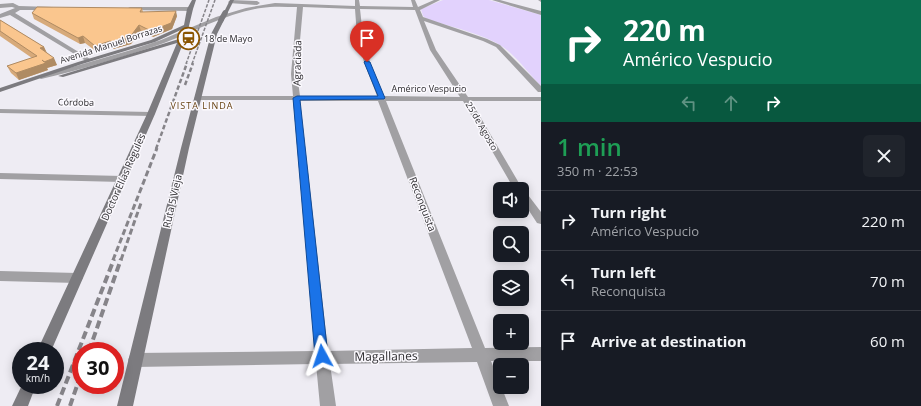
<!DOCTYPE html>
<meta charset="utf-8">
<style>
:root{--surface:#171b24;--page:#20242c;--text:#f1f3f6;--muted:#9ea1a6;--line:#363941}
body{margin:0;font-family:"Open Sans",sans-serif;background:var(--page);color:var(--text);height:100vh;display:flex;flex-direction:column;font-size:15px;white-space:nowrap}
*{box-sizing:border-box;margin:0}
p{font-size:13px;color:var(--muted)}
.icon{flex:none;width:22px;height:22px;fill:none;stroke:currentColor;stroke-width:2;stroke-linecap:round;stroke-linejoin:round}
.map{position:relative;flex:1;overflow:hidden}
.drawer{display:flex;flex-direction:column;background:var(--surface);width:380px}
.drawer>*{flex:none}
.banner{background:#0b6e4f;color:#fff;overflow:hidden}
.fabs{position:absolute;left:493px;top:182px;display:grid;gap:8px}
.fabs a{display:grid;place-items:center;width:36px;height:36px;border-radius:6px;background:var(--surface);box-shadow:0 2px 10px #0003;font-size:20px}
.speed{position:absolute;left:12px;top:342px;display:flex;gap:8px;font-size:20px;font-weight:700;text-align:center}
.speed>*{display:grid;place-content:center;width:52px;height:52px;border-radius:50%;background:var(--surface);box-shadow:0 2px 10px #0003;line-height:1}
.speed small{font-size:10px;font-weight:400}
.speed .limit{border:6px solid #d22;background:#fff;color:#111}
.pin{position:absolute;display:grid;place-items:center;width:34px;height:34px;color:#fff;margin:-41px -17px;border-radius:50% 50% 50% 0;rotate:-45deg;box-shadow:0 0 4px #0007}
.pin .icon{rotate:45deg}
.me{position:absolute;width:44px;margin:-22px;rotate:355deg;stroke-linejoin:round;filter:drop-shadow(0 0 3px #0008)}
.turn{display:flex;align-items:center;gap:14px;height:84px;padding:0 16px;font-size:18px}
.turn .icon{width:52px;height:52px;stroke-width:2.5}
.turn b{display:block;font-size:28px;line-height:34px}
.lanes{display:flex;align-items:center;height:38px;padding:0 16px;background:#0003;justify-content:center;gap:20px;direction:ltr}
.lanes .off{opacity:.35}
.round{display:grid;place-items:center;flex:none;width:42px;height:42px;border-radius:6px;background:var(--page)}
.overview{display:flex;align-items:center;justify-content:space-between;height:68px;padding:0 16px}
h1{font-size:24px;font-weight:600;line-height:30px;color:#1e9e55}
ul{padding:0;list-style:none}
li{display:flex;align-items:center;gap:12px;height:60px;padding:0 16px;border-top:1px solid var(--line)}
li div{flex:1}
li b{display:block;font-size:15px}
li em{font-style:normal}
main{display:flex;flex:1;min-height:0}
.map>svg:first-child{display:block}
.green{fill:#e2d2fd}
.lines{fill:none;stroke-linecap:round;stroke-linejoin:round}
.street{fill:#a1a0a3;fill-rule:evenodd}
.secondary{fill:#7c7b7f;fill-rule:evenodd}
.rail-far3{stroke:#868489;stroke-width:1.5;stroke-dasharray:3.5 1.5;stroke-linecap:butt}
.rail-far2{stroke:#868489;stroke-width:2.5;stroke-dasharray:4.5 2.5;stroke-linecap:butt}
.rail-far1{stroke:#868489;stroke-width:3;stroke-dasharray:6 3;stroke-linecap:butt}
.rail{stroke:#868489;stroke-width:4;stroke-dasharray:8 4;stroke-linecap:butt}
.secondary-bridge{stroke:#7c7b7f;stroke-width:5.5}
.wall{fill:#d7aa7a}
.shaded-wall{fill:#af8b63}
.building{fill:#fac68e;stroke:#af8b63}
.route{fill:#1a73e8;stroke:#114b97}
.labels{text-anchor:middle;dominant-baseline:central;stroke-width:3;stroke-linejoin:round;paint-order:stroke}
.far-poi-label{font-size:9px;fill:#2d2c2f;stroke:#fbf9fe;text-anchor:start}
.far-street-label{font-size:9px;fill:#2d2c2f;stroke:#fbf9fe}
.far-neighbourhood-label{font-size:9px;letter-spacing:1px;fill:#684313;stroke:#fbf9fe}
.street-label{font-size:10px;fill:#2d2c2f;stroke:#fbf9fe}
.near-street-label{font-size:12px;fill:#2d2c2f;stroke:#fbf9fe}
</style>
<main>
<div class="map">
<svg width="541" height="406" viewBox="0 0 541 406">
<rect width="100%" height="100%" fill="#eeecf3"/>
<path class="green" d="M443,0H489L541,15V86C530,75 520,61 507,50C490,35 450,27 427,19L423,16L421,9Z"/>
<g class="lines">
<g class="street">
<path d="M231,0L257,1L260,3L257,5L229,3L228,2Z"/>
<path d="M355,0H359L360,6L413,7L411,0H415L418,7L434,0H440L420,10L423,17L487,39L500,45L541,86V92H538L496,47L483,41L424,21L436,50L468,97H541V101H471L523,190L525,191L541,212V224L537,223L522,200V189H514L463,101H386L485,348L541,347V361H491L509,406H493L477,362L330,364L336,406H320L316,364L135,367L130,365L128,360L130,355L135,353L315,351L293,100H198L194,98L198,96H293L291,74L297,7C285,7 273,6 261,8C227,13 196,31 164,43C123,57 83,69 41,79L38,77L131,50L161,40L216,17L246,8L275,3L355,6ZM303,7L355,9L357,36L364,62L377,96H300L297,74ZM360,9L415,10L430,50L460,97L384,96L370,62L363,36ZM300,101H378L472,348L328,351Z"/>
<path d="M492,0H500L541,11V15Z"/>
<path d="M538,0H541V2Z"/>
<path d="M13,3L19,6L52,7L53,8L50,10H20L15,13L90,59V61H86L10,15L0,18V14L15,8L12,7L0,8V4Z"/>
<path d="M130,7H190L193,9L190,11L128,10V8Z"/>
<path d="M0,109L151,112L155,114L151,116L0,113Z"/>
<path d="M0,173L122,176L127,179L122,182L0,179Z"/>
<path d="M0,271L77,273L81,275L83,278L81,281L77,283L0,281Z"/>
</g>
<g class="secondary">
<path d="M192,0H196L193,9L188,30L183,29L155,42L82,64L0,92V88L78,62L151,40L184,25L187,9Z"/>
<path d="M230,0H234L227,14H223Z"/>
<path d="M219,19L224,20L217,34L189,148L133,406H117L181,148L211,34Z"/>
<path d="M183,34L186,36L155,114L51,351H37L147,114L177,43L63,77L58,76L179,39Z"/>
<path d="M22,385H36L28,406H12Z"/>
</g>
<g class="rail-far3">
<path d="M186,64L209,0"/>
<path d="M192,64L215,0"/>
</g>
<g class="rail-far2">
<path d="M185,85L193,63"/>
<path d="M156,149L187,63"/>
</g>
<g class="rail-far1">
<path d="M113,260L157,148"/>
<path d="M121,260L141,203"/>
</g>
<g class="rail">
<path d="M89,351L121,259"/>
<path d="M57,406L114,259"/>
<path d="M70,406L81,374"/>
</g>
<g class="secondary-bridge">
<path d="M221,20L225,13"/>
<path d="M183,36L186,29"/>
</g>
</g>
<g class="wall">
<path d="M142,8L143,12L177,16L172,29L153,37L141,31L131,44L113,49L111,47L97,52L85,43L80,44L34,19L32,13Z"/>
<path d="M0,20L44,47L46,52L57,65L47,68L48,70L19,80L11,73L7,66L32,58L0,36Z"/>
</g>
<g class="shaded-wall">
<path d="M176,11L177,16L172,29L153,37L151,31Z"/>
<path d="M139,25L141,31L131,44L113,49L112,42Z"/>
<path d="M83,36L85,43L80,44L78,38Z"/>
<path d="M110,41L111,47L97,52L95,46Z"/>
<path d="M44,47L47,53L40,48Z"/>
<path d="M54,58L57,65L47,68L48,70L19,80L16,73L44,62Z"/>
</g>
<g class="building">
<path d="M37,7L142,8L140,12L176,11L171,23L151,31L139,25L130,37L112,42L110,41L95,46L83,36L78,38L32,13Z"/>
<path d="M0,20L44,47L40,48L54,58L44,62L42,60L46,63L16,73L7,66L37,56L0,31Z"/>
</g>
<path class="route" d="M365,61L370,62L385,98L384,99L300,100L328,356L326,361L322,363L317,361L315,356L293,98L297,96H378L364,62Z"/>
<defs>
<symbol id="station-ring" viewBox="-11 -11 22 22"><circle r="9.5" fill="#fbf9fe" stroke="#8a5502" stroke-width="1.5"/><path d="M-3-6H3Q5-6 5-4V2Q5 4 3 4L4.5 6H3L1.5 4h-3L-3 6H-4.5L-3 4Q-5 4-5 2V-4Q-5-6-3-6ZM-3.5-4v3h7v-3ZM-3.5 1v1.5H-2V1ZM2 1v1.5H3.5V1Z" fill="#8a5502"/></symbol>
</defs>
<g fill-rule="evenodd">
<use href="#station-ring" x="176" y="26" width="25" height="25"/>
</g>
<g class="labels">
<g class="far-poi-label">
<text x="204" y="38">18 de Mayo</text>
</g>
<g class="far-street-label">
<text transform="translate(111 44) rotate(-18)">Avenida Manuel Borrazas</text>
<text x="429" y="88">Américo Vespucio</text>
<text transform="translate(76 102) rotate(1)">Córdoba</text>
<text transform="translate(482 126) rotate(60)">25 de Agosto</text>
</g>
<g class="far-neighbourhood-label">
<text x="202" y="105">VISTA LINDA</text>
</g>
<g class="street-label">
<text transform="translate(297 63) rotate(-89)">Agraciada</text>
<text transform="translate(123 177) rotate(-66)">Doctor Elías Regules</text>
<text transform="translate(172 201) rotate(-77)">Ruta 5 Vieja</text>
<text transform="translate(423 204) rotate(69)">Reconquista</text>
</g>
<g class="near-street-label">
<text transform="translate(386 356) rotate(-1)">Magallanes</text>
</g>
</g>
</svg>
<div class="fabs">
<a><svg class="icon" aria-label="sound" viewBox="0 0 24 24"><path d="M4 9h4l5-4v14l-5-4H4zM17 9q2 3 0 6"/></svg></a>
<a><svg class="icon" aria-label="search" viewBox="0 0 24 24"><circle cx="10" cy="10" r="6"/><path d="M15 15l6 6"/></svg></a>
<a><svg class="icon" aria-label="layers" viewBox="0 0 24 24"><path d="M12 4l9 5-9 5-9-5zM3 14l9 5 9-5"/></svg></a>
<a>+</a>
<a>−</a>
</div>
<div class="speed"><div>24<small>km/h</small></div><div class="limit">30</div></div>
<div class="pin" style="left:367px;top:62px;background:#d93025"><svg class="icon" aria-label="arrive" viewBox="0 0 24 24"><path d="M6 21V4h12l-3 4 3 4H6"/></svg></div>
<svg class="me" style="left:322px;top:356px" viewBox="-20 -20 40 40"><path d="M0-17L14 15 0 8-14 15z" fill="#1a73e8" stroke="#fff" stroke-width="4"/></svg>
</div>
<section class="drawer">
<div class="banner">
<div class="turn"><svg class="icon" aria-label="right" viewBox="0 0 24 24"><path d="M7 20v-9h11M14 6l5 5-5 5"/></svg><div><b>220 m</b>Américo Vespucio</div></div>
<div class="lanes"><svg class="icon off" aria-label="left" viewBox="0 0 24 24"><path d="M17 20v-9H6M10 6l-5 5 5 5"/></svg><svg class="icon off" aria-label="ahead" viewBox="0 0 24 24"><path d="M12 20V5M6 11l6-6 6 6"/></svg><svg class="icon" aria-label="right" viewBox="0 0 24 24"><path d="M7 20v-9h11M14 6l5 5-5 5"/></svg></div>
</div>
<div class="overview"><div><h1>1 min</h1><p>350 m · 22:53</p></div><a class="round"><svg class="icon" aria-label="close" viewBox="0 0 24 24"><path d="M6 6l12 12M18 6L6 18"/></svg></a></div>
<ul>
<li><svg class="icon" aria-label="right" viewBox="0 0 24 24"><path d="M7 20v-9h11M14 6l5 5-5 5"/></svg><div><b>Turn right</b><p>Américo Vespucio</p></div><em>220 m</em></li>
<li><svg class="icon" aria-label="left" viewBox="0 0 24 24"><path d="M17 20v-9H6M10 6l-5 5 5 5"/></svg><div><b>Turn left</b><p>Reconquista</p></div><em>70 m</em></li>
<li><svg class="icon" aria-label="arrive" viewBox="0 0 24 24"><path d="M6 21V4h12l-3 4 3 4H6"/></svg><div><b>Arrive at destination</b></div><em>60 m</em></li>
</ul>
</section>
</main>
